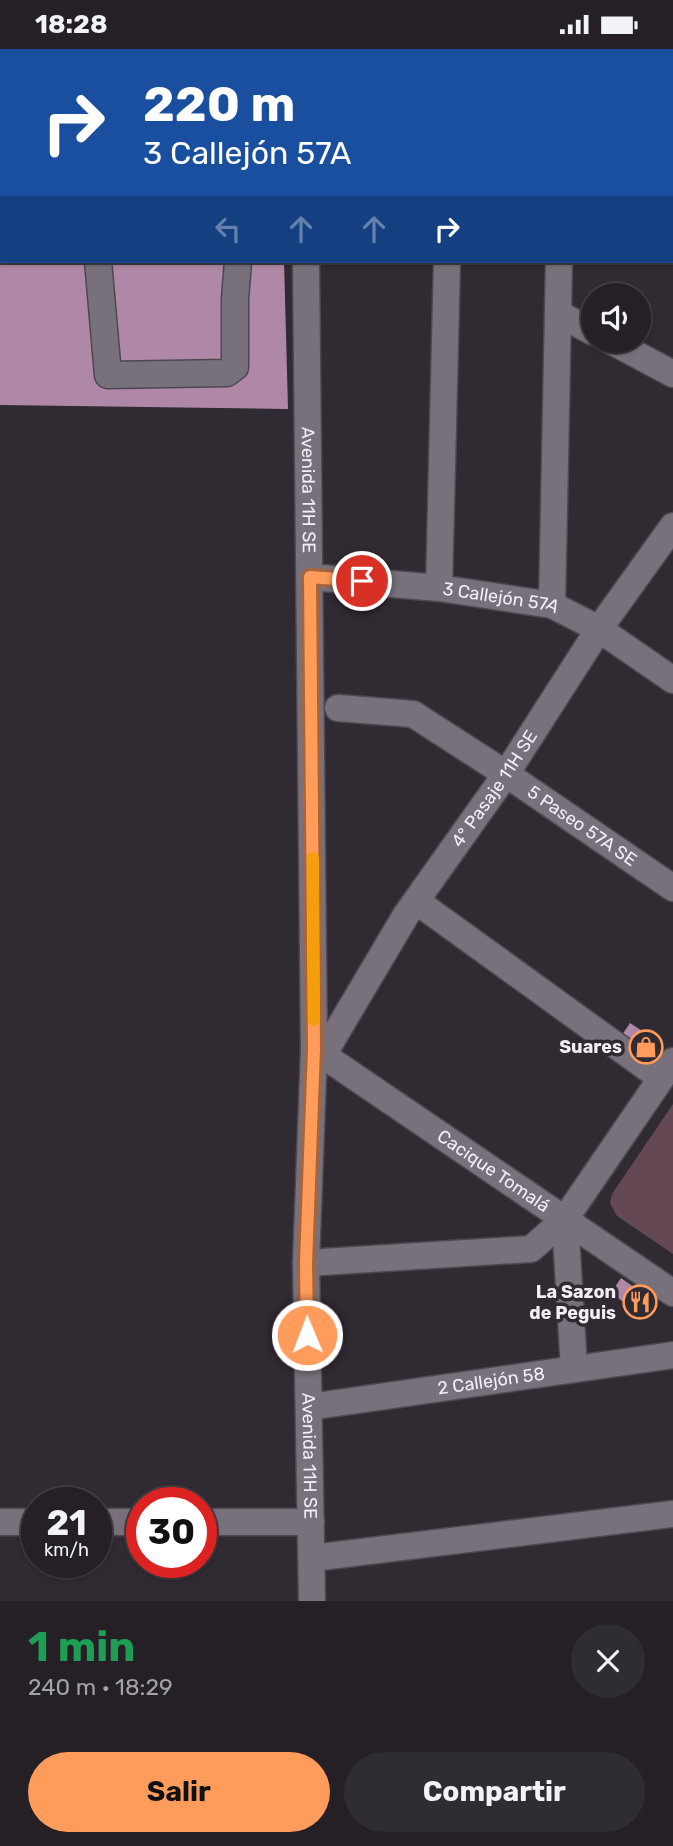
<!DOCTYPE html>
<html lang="es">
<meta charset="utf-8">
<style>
:root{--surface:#242026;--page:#302d32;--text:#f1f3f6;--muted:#a3a3a7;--line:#413e43;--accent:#ff9b5b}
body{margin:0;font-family:Rubik,sans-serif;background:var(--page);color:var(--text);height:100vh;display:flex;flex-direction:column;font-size:26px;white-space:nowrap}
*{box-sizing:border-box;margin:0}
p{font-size:23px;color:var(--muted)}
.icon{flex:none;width:38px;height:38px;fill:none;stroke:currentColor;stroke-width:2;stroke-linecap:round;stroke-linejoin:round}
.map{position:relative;height:1552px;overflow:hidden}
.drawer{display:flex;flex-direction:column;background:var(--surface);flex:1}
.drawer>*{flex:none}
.top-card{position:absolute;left:0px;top:0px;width:674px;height:214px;box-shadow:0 2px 5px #0004,0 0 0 2px var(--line);background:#1a4fa0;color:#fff;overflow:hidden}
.controls{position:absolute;left:581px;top:234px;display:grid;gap:14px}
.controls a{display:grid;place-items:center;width:70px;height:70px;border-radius:50%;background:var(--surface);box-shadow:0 2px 5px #0004,0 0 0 2px var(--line);font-size:35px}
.speed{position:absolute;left:21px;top:1438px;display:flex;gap:14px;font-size:35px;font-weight:700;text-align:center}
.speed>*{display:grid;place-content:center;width:91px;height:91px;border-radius:50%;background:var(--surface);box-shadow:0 2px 5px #0004,0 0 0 2px var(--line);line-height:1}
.speed small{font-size:18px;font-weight:400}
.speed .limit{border:10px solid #d22;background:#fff;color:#111}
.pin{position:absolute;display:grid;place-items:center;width:60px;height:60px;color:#fff;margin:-30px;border:4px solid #fff;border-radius:50%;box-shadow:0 2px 7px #0007}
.me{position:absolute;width:77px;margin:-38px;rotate:359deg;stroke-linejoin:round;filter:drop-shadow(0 0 5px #0008)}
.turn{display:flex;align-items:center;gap:24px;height:147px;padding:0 28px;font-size:32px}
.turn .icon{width:91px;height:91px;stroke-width:2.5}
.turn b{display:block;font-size:49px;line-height:60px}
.lanes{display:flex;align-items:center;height:66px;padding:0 28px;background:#0003;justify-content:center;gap:35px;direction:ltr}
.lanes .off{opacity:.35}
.round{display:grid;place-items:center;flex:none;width:74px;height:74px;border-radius:37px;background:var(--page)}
.summary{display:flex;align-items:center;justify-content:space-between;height:119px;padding:0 28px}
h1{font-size:42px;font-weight:700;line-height:52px;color:#1e9e55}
.action{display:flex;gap:14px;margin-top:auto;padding:14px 28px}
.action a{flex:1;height:80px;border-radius:42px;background:var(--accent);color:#111;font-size:28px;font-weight:700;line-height:80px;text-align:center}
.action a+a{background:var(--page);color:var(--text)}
.status{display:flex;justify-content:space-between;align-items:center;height:49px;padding:0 35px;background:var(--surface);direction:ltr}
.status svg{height:19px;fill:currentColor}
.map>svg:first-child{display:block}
.green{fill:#644954}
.building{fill:#b088a7}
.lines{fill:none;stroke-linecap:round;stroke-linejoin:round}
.minor-casing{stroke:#4d474f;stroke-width:29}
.minor{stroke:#78717c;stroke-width:26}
.route-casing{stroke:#a6653b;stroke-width:18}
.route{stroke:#ff9b5b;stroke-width:12}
.slow{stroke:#f59e0b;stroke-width:12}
.labels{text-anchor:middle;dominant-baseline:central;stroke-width:7;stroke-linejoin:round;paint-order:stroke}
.street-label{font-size:18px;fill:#f3eef5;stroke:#302a33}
.poi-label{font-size:18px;font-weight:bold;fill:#f3eef5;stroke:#302a33;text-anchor:end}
</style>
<div class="status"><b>18:28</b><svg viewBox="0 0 49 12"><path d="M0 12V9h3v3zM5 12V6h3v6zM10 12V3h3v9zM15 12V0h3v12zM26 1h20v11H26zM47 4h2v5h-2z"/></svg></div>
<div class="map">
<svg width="673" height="1552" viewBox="0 0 673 1552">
<rect width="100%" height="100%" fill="#302a33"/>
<path class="green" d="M673,1055V1205L617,1167L610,1154L612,1145Z"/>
<g class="building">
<path d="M0,212H284L288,360L0,356Z"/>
<path d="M630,974L656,991L648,1003L622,986Z"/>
<path d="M621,1229L651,1250L640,1265L611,1244Z"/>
</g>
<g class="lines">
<defs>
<g id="minor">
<path d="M127,0L128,2"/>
<path d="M302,0V2"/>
<path d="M478,0V2"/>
<path d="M554,0V2"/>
<path d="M241,2L254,0"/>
<path d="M625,2L632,0"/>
<path d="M672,13L673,17"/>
<path d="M0,36H2"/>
<path d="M672,186L673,187"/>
<path d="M98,212L108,326L227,324L235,318V250L238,212"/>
<path id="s1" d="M306,212L314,1000L306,1214L312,1552"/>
<path d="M559,265L593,283"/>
<path d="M611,292L673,325"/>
<path id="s2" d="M310,528L439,539L552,556L599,580L673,631"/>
<path d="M439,539L447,212"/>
<path d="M552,556L559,212"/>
<path id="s3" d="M338,659L413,665L506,725L673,839"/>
<path d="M416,852L661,1029"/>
<path id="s4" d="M314,1000L673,1244"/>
<path id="s5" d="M323,1006L406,866L506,725L599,580L673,477"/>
<path d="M565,1170L574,1320"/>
<path d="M306,1214L531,1200L565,1170L673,1012"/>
<path id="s6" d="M309,1358L673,1306"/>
<path d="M0,1473H37"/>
<path d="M96,1473H142"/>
<path d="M201,1473H311"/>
<path d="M312,1509L673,1465"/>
</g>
</defs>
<use href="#minor" class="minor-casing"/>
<use href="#minor" class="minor"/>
</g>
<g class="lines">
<defs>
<path id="route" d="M307,1286L306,1214L314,1000L310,528L362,532"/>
</defs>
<use href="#route" class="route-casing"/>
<use href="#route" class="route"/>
<path class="slow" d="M313,809L314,971"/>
</g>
<defs>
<symbol id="shop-ring" viewBox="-11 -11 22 22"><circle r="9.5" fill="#302a33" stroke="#ff9b5b" stroke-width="1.5"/><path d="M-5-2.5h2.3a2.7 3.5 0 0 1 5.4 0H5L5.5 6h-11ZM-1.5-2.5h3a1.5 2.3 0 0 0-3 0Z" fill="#ff9b5b"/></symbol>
<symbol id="restaurant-ring" viewBox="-11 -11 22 22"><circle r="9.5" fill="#302a33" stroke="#ff9b5b" stroke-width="1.5"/><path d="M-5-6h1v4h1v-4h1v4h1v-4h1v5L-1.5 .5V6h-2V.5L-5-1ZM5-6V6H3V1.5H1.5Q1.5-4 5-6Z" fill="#ff9b5b"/></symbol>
</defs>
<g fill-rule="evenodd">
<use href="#shop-ring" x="627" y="979" width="38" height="38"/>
<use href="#restaurant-ring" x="621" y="1234" width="38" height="38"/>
</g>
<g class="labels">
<g class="street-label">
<text stroke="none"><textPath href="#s1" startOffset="229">Avenida 11H SE</textPath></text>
<text stroke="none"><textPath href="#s2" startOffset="192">3 Callejón 57A</textPath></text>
<text stroke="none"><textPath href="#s5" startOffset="317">4° Pasaje 11H SE</textPath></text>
<text stroke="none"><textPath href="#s3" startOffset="278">5 Paseo 57A SE</textPath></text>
<text stroke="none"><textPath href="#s4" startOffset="217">Cacique Tomalá</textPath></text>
<text stroke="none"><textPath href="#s6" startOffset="184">2 Callejón 58</textPath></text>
<text stroke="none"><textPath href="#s1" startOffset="1195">Avenida 11H SE</textPath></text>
</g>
<g class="poi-label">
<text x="622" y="998">Suares</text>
<text x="616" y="1243">La Sazon<tspan x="616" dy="21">de Peguis</tspan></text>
</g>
</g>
</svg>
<div class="controls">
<a><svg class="icon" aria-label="sound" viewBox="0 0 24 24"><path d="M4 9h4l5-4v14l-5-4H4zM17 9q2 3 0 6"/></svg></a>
</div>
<div class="speed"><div>21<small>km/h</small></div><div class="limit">30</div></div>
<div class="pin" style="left:362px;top:532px;background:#d93025"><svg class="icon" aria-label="arrive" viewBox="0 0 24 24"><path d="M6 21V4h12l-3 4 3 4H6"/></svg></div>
<svg class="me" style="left:307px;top:1286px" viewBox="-20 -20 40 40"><circle r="17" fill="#ff9b5b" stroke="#fff" stroke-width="3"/><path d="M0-11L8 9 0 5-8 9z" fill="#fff"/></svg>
<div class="top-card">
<div class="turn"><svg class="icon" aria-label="right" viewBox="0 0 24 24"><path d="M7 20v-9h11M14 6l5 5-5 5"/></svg><div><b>220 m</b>3 Callejón 57A</div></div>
<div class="lanes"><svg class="icon off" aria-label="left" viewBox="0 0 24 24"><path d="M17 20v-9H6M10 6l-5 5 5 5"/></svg><svg class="icon off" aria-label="ahead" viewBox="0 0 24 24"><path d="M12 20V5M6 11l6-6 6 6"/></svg><svg class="icon off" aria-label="ahead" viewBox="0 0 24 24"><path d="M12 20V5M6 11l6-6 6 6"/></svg><svg class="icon" aria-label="right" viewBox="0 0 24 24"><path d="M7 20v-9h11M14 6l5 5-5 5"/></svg></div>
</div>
</div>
<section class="drawer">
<div class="summary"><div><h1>1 min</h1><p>240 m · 18:29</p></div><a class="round"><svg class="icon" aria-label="close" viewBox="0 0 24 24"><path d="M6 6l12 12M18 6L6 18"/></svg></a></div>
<div class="action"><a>Salir</a><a>Compartir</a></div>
</section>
